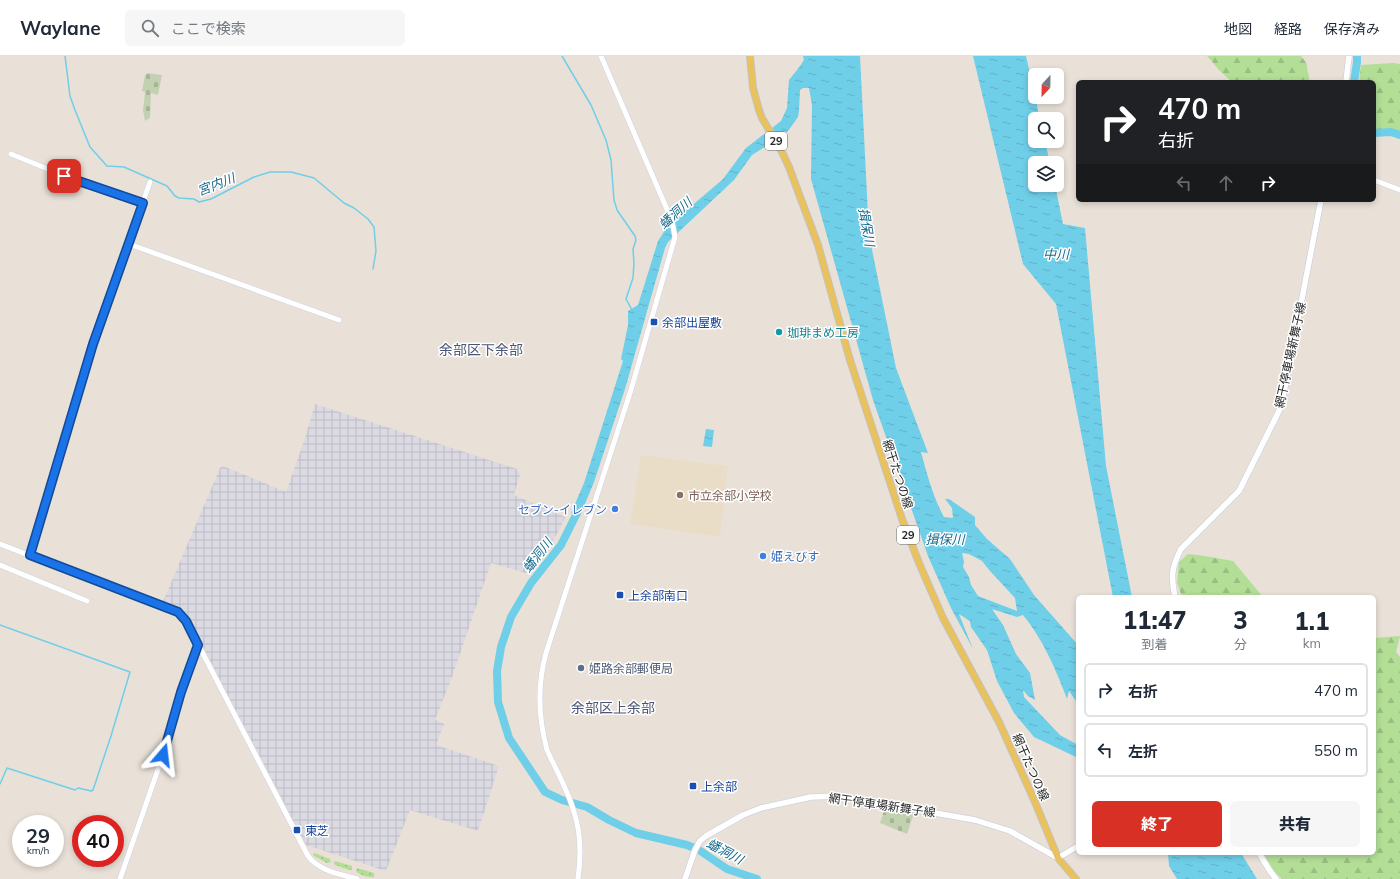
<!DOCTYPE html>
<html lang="ja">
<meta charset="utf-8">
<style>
:root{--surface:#fff;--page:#f6f6f7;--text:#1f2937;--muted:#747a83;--line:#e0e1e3;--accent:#d93025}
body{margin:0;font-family:Mulish,"Noto Sans JP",sans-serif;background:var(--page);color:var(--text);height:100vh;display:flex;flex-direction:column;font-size:15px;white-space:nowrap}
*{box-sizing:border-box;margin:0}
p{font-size:13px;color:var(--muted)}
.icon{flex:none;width:22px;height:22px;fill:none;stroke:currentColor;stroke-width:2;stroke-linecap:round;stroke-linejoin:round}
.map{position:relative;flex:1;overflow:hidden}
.details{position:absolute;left:1076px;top:539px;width:300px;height:260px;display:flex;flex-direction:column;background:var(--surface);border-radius:6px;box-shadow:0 2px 6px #0003}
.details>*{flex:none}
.guide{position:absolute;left:1076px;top:24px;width:300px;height:122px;border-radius:6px;box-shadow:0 2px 6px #0003;background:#202124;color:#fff;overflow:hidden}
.needle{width:26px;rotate:202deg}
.buttons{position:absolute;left:1028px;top:12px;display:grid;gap:8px}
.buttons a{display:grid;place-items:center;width:36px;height:36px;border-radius:6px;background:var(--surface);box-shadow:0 2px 6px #0003;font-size:20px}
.speed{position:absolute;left:12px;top:759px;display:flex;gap:8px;font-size:20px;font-weight:700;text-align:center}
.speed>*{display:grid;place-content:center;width:52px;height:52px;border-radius:50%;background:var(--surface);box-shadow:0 2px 6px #0003;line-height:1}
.speed small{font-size:10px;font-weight:400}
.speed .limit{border:6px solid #d22;background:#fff;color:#111}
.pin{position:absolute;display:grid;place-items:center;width:34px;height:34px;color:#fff;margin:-17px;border-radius:8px;box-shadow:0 2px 6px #0006}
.me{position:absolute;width:44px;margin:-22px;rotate:17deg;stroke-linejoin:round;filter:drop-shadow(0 0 3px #0008)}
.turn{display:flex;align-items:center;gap:14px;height:84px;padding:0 16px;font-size:18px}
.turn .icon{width:52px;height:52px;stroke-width:2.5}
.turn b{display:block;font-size:28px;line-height:34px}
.lanes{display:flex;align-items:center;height:38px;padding:0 16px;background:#0003;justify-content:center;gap:20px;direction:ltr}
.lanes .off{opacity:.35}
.eta{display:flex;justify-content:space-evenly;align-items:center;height:68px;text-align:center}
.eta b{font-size:24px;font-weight:800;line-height:28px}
.button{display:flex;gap:8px;margin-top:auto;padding:8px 16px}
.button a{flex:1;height:46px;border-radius:6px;background:var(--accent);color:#fff;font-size:16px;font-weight:800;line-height:46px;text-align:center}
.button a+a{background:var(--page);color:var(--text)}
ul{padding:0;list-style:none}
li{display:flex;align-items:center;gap:12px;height:54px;margin:0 8px 6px;padding:0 8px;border:2px solid var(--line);border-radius:6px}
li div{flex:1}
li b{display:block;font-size:15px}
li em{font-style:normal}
header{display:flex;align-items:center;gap:24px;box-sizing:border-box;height:56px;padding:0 20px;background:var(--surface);border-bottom:1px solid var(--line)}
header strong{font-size:19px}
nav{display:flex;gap:22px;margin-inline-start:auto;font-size:14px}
.search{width:280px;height:36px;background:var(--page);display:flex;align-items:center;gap:10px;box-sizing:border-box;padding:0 14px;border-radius:6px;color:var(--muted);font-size:15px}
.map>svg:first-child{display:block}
.industrial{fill:url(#industrial-grid)}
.education{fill:#eaddc8}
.grass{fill:url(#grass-dots)}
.forest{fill:url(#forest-firs)}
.cemetery{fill:url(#cemetery-stones)}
.water{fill:url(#water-ripples);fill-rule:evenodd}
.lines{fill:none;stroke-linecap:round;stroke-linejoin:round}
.stream{stroke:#6fcee8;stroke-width:1.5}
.river{stroke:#6fcee8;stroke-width:8}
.tertiary-casing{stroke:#ced2df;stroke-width:6}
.secondary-casing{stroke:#ced2df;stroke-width:7}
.primary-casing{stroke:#c3c3c3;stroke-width:8}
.tertiary{stroke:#fff;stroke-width:5}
.secondary{stroke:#fff;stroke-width:5.5}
.primary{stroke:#e9c15d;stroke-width:6}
.route-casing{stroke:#114b97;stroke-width:10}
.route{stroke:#1a73e8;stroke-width:7}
.transit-dot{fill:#1a4fb4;stroke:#fff;stroke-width:1.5}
.culture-dot{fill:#0f9aa8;stroke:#fff;stroke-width:1.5}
.education-dot{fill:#8d6e63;stroke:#fff;stroke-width:1.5}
.shop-dot{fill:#3f7fe0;stroke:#fff;stroke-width:1.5}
.service-dot{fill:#5c6f8a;stroke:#fff;stroke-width:1.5}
.labels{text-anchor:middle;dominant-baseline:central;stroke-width:3;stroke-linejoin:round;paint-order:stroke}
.shield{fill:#fff;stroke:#686868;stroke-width:1}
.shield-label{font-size:11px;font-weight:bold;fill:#272727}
.transit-label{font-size:12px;fill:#164399;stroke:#fff;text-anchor:start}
.culture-label{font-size:12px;fill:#0d838f;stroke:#fff;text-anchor:start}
.street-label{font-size:12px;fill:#272727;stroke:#fff}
.education-label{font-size:12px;fill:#785e54;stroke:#fff;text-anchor:start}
.shop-label{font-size:12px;fill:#366cbe;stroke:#fff;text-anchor:end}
.service-label{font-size:12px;fill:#4e5e75;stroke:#fff;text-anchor:start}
.water-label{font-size:13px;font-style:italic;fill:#136a8e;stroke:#fff}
.quarter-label{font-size:14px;fill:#4a5474;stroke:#fff}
</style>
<header>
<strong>Waylane</strong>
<div class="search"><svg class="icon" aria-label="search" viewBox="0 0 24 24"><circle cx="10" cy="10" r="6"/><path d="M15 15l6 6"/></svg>ここで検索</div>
<nav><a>地図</a><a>経路</a><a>保存済み</a></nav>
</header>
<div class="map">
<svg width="1400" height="823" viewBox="0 0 1400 823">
<defs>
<pattern id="industrial-grid" width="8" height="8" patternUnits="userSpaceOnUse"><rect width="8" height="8" fill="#dbd9e1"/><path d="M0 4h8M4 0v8" fill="none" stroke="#bcbac1"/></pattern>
<pattern id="grass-dots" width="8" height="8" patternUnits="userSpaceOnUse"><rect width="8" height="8" fill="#b2de96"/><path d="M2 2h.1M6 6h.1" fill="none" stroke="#99be81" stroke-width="1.8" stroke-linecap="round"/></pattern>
<pattern id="forest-firs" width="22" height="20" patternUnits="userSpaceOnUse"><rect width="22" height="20" fill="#b2de96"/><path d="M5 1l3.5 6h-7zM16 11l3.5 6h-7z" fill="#99be81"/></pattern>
<pattern id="cemetery-stones" width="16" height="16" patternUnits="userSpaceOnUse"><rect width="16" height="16" fill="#c2d2b0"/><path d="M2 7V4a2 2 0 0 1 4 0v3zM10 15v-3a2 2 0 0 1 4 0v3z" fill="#a7b497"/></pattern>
<pattern id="water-ripples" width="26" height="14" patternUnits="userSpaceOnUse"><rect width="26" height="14" fill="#6fcee8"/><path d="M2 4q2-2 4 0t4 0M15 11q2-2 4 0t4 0" fill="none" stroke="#60b1c7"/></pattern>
</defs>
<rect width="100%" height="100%" fill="#e9e1d8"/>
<path class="industrial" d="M315,348L517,413L520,418L514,439L565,461L561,471L550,489L531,508L526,517L491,507L452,621L435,664L444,668L436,689L499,710L478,775L410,754L386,815L306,789L185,556L162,548L220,412L223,410L286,436L304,385Z"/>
<path class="education" d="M641,399L728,410L720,481L630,468Z"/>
<g class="grass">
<path d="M314,797L330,803L331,806L327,807L314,800L313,799Z"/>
<path d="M335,805L352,810V814H349L335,809L334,808Z"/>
<path d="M357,812L374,817V821C369,822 359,819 356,815Z"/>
</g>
<g class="forest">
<path d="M1207,0H1301L1307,8C1306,15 1310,18 1309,25L1310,26H1232L1220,15Z"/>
<path d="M1393,7L1400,8V78L1389,74H1374V26H1359L1361,9Z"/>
<path d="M1188,498L1205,500L1233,505L1263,541H1182L1177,526L1179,506Z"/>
<path d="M1400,580L1396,596L1400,601V823H1282L1274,815L1263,797H1374V582Z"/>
</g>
<g class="cemetery">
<path d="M147,17L162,19L158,39L151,37L150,62L145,65L143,54L145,36L142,35L145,19H146Z"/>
<path d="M885,752L914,757L907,778L880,767Z"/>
</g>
<g class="water">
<path d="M803,0H860L869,179L896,312L928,397L921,396C927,418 933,441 944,461L953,462L952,452L945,443H949L975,461V469L987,483L1010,503L1034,539L1078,589V648L1069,635L1067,643C1056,614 1043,583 1023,559L1017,561L992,553L1003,569L1016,598L1030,617L1035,644L1028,640L1023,634L1024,641L1060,679L1078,689V702L1034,681L1014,657L997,625L987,594L971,571L970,565L959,558L973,593L951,552L928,500L873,344L811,123L812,49L809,32H803L800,34L799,55L798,61L791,71L787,76L782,78L778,83L752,99L734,124L668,186L665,192L625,333L594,426L580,460L571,457L584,427L623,305L621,303L628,269V255L638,249L658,185L667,171L723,123L746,92L781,65L787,52L789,24L800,10L804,4ZM962,497L969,498L982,505L990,515L1015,542L1017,555L978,540L971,529L969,521L963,511L964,506Z"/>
<path d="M973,0H1026L1040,63H1035V85H1045L1050,107H1035V129H1055L1063,168L1085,172L1106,410L1132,541H1113L1056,248L1023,208Z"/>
<path d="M706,373L714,374L712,391L703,390Z"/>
<path d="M1168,797H1241L1257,823H1177L1169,810Z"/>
</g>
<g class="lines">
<g class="stream">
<path d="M65,0L70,40L75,54L90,91L107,110L124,111L167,130L175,140L179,142L194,143L199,146L211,143L254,121L270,116H291L314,122L344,147L354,152L368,163L374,171L376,195L373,213"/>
<path d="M562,0L591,49L606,84L611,104L614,144L617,154L635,180L636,184L633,193L634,207L633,222L626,243L632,254"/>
<path d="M0,569L130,616L111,680L93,734L91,735L78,732L75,734L7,712L0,728"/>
</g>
<g class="river">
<path d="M1354,26L1357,6V0"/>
<path d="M1374,77L1391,76L1400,79"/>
<path d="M580,451L561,489L531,527L511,561L501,591L497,615L498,646L509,682L545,736L562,744L587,751L609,764L636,777L687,789L699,794L727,813L757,823"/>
</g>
<defs>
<g id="tertiary">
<path d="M11,98L77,125L143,147"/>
<path d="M1374,124L1400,134"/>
<path d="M129,188L339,264"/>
<path d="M0,488L181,558L186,565L308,800C319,815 340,818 357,823"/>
<path d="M30,499L93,288L150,126"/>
<path d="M0,509L87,545"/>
<path d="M120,823L163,699L181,637L198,589"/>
<path d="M578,823C581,801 581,777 574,756C568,734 556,714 547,694C538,661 537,630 546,597L631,334L675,181L672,165L601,0"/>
</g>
<g id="secondary">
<path d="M1346,26L1349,0"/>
<path d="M1175,541C1171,521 1171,512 1181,493L1239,435L1279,355L1283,341L1321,144"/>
<path d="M1259,797L1270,815L1276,823"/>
<path d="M685,823L695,794L700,785L706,780L743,759L761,752L811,741L838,740L975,764L1010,775L1058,802L1078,790"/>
</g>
<path id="primary" d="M750,0L753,32L759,54L762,62L782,96L789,111L818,189L850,304L902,463L919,507L943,562L999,666L1035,746L1058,802L1076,823"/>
</defs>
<use href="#tertiary" class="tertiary-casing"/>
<use href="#secondary" class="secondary-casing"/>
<use href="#primary" class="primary-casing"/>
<use href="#tertiary" class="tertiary"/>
<use href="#secondary" class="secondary"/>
<use href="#primary" class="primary"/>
</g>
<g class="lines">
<defs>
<path id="route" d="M64,120L143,147L93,288L30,499L178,556L186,565L198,589L181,636L163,699"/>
</defs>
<use href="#route" class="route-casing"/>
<use href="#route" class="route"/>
</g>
<g class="transit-dot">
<rect x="650" y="262" width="8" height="8" rx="2"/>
<rect x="616" y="535" width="8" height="8" rx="2"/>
<rect x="689" y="726" width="8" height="8" rx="2"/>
<rect x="293" y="770" width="8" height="8" rx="2"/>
</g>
<circle class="culture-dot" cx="779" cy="276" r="4"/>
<circle class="education-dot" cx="680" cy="439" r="4"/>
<g class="shop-dot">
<circle cx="615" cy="453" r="4"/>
<circle cx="763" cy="500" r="4"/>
</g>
<circle class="service-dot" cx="581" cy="612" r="4"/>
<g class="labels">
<g class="shield">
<rect x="765" y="76" width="22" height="18" rx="3"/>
<rect x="897" y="470" width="22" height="18" rx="3"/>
</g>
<g class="shield-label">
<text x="776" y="85">29</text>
<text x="908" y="479">29</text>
</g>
<g class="transit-label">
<text x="662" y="266">余部出屋敷</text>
<text x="628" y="539">上余部南口</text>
<text x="701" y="730">上余部</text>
<text x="305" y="774">東芝</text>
</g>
<g class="culture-label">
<text x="787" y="276">珈琲まめ工房</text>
</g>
<g class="street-label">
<text transform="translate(1290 299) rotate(-78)">網干停車場新舞子線</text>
<text transform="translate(898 418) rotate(72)">網干たつの線</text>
<text transform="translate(1031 711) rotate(66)">網干たつの線</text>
<text transform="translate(882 749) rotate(8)">網干停車場新舞子線</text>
</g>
<g class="education-label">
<text x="688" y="439">市立余部小学校</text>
</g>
<g class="shop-label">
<text x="607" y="453">セブン-イレブン</text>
<text x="771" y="500" text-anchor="start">姫えびす</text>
</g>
<g class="service-label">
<text x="589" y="612">姫路余部郵便局</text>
</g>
<g class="water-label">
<text transform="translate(216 128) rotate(-21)">宮内川</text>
<text transform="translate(675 157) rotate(-42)">蟠洞川</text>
<text transform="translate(867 171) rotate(80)">揖保川</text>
<text x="1056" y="198">中川</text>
<text x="945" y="483">揖保川</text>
<text transform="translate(537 499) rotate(-52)">蟠洞川</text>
<text transform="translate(725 795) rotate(28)">蟠洞川</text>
</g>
<g class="quarter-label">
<text x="481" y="294">余部区下余部</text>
<text x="613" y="652">余部区上余部</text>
</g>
</g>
</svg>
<div class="buttons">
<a><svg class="needle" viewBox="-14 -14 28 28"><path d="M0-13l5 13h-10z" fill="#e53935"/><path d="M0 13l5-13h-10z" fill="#747a83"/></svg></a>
<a><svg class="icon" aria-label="search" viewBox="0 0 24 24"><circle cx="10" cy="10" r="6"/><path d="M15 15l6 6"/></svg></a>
<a><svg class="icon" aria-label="layers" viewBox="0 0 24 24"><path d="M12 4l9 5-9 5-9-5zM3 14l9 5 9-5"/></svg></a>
</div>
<div class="speed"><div>29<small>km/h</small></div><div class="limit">40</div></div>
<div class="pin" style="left:64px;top:120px;background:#d93025"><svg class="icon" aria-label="arrive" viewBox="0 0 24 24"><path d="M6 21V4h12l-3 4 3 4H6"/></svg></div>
<svg class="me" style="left:163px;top:699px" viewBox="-20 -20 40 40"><path d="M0-17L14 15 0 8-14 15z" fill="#1a73e8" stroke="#fff" stroke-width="4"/></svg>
<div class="guide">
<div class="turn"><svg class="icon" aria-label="right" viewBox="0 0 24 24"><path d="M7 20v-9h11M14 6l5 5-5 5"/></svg><div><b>470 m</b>右折</div></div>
<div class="lanes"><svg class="icon off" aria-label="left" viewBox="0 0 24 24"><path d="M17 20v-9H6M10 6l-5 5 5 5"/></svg><svg class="icon off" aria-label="ahead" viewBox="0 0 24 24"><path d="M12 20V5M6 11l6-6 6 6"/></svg><svg class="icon" aria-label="right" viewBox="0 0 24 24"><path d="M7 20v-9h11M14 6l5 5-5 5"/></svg></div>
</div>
<section class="details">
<div class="eta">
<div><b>11:47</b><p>到着</p></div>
<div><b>3</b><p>分</p></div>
<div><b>1.1</b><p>km</p></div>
</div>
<ul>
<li><svg class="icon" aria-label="right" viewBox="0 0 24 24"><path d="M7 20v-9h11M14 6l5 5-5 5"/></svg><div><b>右折</b></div><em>470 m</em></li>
<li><svg class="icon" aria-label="left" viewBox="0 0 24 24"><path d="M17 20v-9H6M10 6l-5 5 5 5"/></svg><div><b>左折</b></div><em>550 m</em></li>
</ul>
<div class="button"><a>終了</a><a>共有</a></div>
</section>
</div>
